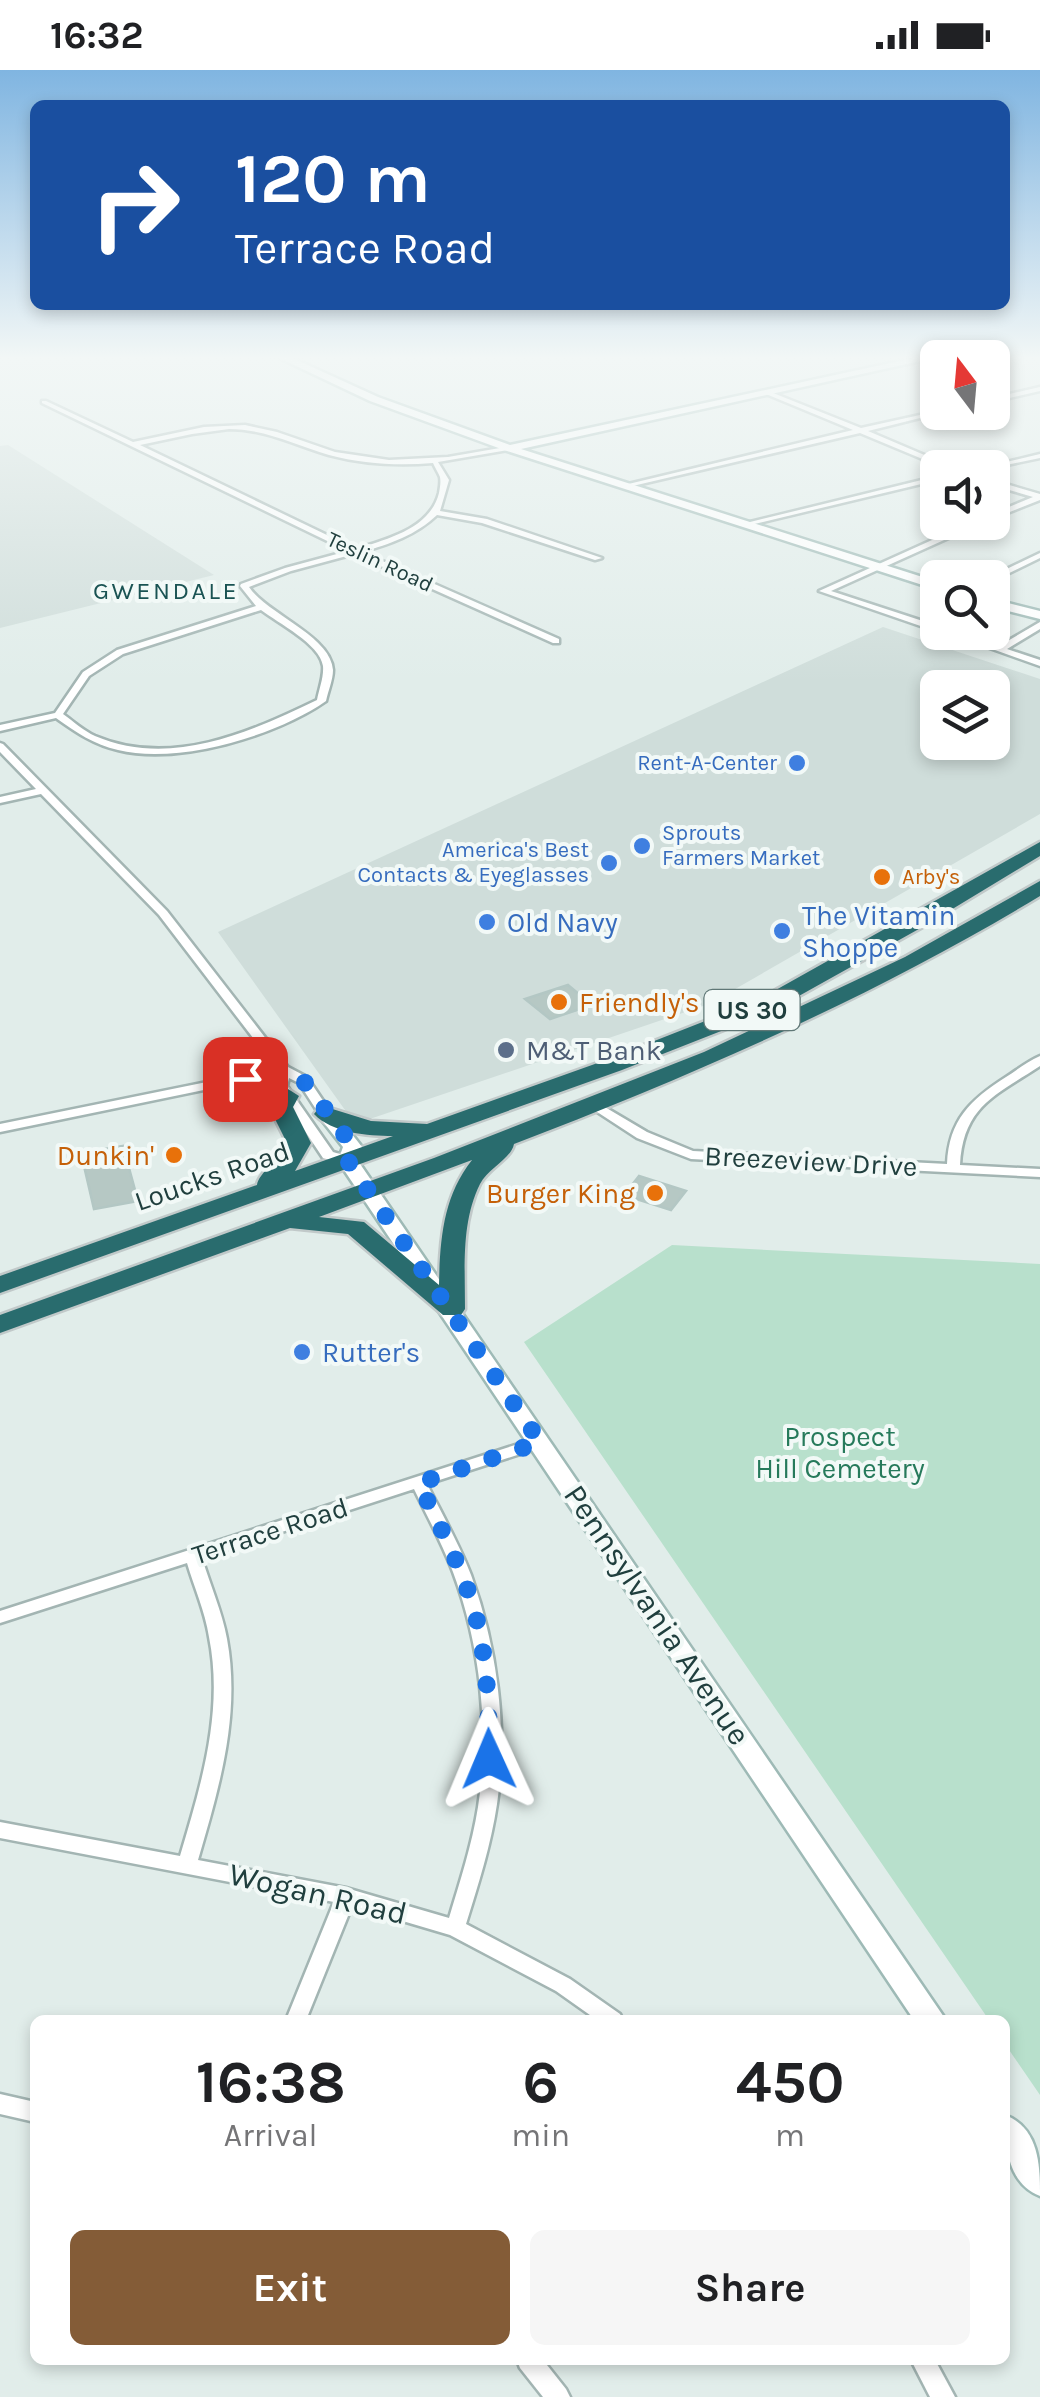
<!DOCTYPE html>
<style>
:root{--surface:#fff;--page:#f6f6f6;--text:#202124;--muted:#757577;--accent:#845c37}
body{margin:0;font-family:Karla,sans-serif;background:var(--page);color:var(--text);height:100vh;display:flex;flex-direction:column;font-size:38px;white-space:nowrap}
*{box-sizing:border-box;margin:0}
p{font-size:32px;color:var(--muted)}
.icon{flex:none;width:55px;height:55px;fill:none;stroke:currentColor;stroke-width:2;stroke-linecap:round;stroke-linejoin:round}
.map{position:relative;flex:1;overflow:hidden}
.sheet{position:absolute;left:30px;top:1945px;width:980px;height:350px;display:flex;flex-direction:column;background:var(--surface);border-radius:15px;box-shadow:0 5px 15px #0003}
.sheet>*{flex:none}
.hud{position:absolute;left:30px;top:30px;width:980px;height:210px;border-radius:15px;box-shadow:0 5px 15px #0003;background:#1a4fa0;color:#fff;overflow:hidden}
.needle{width:65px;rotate:344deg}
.tools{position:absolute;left:920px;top:270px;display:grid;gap:20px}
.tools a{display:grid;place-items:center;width:90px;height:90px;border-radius:15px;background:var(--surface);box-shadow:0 5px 15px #0003;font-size:50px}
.pin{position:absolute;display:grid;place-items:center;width:85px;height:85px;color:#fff;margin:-42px;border-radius:20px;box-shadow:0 5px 15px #0006}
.me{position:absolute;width:110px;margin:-55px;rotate:359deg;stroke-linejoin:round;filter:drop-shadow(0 0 8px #0008)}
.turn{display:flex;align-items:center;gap:35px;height:210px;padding:0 40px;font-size:45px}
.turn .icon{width:130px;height:130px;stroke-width:2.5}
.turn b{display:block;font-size:70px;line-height:85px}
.eta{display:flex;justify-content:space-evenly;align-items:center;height:170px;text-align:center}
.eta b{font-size:60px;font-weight:700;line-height:70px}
.primary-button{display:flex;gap:20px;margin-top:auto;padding:20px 40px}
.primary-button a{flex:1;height:115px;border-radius:15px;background:var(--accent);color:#fff;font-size:40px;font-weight:700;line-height:115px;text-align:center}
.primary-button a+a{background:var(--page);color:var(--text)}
.status{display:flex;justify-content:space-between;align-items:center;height:70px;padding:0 50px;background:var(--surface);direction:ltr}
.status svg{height:28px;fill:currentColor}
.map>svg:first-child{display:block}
.built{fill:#cfddda;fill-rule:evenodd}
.green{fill:#b8e0cc}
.building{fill:#b6c8c4;stroke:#b3c7c4;stroke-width:2.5}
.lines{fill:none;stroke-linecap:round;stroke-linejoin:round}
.street-casing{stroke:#a3b5b3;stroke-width:5}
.secondary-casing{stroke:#9ebab6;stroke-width:5}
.highway-casing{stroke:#c1c9c9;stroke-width:5}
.street{fill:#fff;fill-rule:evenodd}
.secondary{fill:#fff;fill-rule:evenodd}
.highway{fill:#296c6e;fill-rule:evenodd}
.route{stroke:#1a73e8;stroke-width:18;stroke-dasharray:0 32.4}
.shop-dot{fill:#3f7fe0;stroke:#f2f9f7;stroke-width:4}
.food-dot{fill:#e8710a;stroke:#f2f9f7;stroke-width:4}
.service-dot{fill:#5c6f8a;stroke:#f2f9f7;stroke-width:4}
.labels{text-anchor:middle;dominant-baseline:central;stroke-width:8;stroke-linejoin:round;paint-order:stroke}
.far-street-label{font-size:22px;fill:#203f3e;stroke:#f2f9f7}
.far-shop-label{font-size:22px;fill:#366cbe;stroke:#f2f9f7;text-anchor:end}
.far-food-label{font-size:22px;fill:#c56008;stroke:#f2f9f7;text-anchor:start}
.far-neighbourhood-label{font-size:25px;letter-spacing:2.5px;fill:#1a5353;stroke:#f2f9f7}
.shield{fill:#f2f9f7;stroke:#5f7776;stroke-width:2.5}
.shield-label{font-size:25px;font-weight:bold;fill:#203f3e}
.shop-label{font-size:28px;fill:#366cbe;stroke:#f2f9f7;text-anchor:start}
.food-label{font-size:28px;fill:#c56008;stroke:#f2f9f7;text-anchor:end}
.service-label{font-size:28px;fill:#4e5e75;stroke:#f2f9f7;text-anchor:start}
.street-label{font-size:28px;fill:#203f3e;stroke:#f2f9f7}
.park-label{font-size:28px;fill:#267a5b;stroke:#f2f9f7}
.near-street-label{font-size:32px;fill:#203f3e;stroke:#f2f9f7}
</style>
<div class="status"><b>16:32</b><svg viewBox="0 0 49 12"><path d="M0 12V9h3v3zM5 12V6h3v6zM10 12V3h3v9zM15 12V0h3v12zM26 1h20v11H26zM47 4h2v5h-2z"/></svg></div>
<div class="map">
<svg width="1040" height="2327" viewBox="0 0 1040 2327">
<rect width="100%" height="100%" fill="#e1edea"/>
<g class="built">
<path d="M8,375L214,505L0,558V376Z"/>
<path d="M883,557L1040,609V744L709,934L355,1054L218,862ZM938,618H992V672H938Z"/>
</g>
<path class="green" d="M672,1175L1040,1194V2025L1005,1974V1950H989L524,1272Z"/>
<g class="building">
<path d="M568,915L592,935L550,949L525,929Z"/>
<path d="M123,1076L138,1131L94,1139L81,1083Z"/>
<path d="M639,1106L686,1121L671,1140L624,1125Z"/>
</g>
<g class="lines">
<defs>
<g id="street">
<path d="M1040,317V321L992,332V328Z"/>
<path d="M768,321L861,358L938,341V342H944L868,361L955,398H944L860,363L624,418L620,416L853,360L766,324Z"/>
<path d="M42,331H46L133,372L204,357L245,355L277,362L335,382L389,390L448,387L511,376V380H508L438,392L449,410L440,441L487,449L602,488L595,490L482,453L437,445C416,465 390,474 362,482L559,569V573H553L354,484L291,501L249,517C267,544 331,566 333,600C333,610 328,621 326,631C276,666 178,695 118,680C94,675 76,662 56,648L0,661V655L55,643L83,602L117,580L256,536L240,516L241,514L285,498L348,481L42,333ZM229,359C265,359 295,375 329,385C363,394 398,396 433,393C435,398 438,402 440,407C441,413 440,417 439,423C430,459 387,469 356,479L140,375L192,364ZM261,540C278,553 320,574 323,596C324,607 319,619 317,630C249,663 170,698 95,666C84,661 74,652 63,644L89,606L123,584Z"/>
<path d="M1040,384V388L992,398H981Z"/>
<path d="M938,406V410L746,456L742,454Z"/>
<path d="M992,410L1040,424V430L992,449V444L1033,427L992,415Z"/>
<path d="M972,452H984L831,521L938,556V562L819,521Z"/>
<path d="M1040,483V488L995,510L988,508Z"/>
<path d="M1040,552V559L1007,579L1040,590V596L945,562H959L999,576Z"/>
<path d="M0,673L3,674L167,841L288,997L307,1007L332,1044L331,1047H321L299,1013L289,1008L287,1016L333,1082L353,1088L355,1091L353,1094L348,1095L323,1088L275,1016L277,1005L0,1062V1054L276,998L159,845L41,724L0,733V727L36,719L0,682Z"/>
<path d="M1040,986V996C996,1025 963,1036 960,1095L1040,1099V1107L691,1089L637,1068L588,1036L594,1032L598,1033L647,1062L693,1081L947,1094C949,1050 970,1030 1006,1007C1017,1000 1028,991 1040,986Z"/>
<path d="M540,1367L545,1368L548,1372L545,1376L427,1414C442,1444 459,1474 471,1505C497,1576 508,1659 497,1734C491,1775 478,1815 466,1854L570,1909L620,1944L623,1950H597L556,1921L450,1865L352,1836L306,1950H286L334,1832L0,1768V1752L180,1786C201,1715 224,1642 209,1567C205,1541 194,1517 187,1493L0,1553V1541ZM414,1419C427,1446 442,1473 453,1502C480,1574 490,1660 478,1737C472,1775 460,1811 449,1848L346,1818L198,1790C219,1718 241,1645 227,1569C222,1541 210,1515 202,1488Z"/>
<path d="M0,2024L35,2032V2052L0,2044Z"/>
<path d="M517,2290H543L566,2319L570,2327H543L520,2298Z"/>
<path d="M911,2290H935L955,2327H930Z"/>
</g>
<g id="secondary">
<path d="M275,286H288L378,327L510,375L923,286H943L521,379L938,512V520L504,380L370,331Z"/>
<path d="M992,529L1040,541V549L992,537Z"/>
<path d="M326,1038L333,1040L362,1077L358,1091L946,1950H914L338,1091L343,1077L317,1044Z"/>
<path d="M1005,2045C1039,2058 1040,2095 1040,2126C1007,2113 1005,2075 1005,2045Z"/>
</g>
<g id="highway">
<path d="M1040,772V786L926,855L772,941L622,1000L0,1223V1206L257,1115C258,1104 280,1088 287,1073L269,1037L280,1021L288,1019L299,1026L293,1037L311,1073L295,1101L393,1066C368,1066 332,1063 314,1044L318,1039L326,1037L371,1051L427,1054L606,990L756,931Z"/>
<path d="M1040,811V826C873,927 696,1004 514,1074C511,1089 488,1098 480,1114C461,1152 465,1198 465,1239L461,1245H443L348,1164L290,1158L0,1263V1245L434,1088L704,982L905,887ZM472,1090C443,1127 440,1169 439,1215L364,1152L319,1147Z"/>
</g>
</defs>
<use href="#street" class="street-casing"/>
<use href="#secondary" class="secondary-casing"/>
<use href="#highway" class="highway-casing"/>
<use href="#street" class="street"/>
<use href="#secondary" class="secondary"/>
<use href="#highway" class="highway"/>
</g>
<linearGradient id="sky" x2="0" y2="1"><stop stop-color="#80b5e1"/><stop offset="0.47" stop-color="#f2f7f6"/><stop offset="1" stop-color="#f2f7f6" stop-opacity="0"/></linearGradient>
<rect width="1040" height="612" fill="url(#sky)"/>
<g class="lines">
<path class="route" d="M245,1009L284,1000L303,1010L353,1076L348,1091L540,1372L419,1413C442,1462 470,1511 480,1565C488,1605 489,1648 489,1689"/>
</g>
<g class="shop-dot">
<circle cx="797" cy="693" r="10"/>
<circle cx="642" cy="776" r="10"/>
<circle cx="609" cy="793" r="10"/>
<circle cx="487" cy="852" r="10"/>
<circle cx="782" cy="861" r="10"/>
<circle cx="302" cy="1282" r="10"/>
</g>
<g class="food-dot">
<circle cx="882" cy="807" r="10"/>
<circle cx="559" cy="932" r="10"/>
<circle cx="174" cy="1085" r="10"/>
<circle cx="655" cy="1123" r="10"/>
</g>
<circle class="service-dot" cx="506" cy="980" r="10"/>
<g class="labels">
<g class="far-street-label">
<text transform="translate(380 492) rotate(25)">Teslin Road</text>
</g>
<g class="far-shop-label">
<text x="777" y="693">Rent-A-Center</text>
<text x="662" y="763" text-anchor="start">Sprouts<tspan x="662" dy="25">Farmers Market</tspan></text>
<text x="589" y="780">America's Best<tspan x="589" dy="25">Contacts &amp; Eyeglasses</tspan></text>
</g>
<g class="far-food-label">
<text x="902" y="807">Arby's</text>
</g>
<g class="far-neighbourhood-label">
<text x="166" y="520">GWENDALE</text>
</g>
<rect class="shield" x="704.5" y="920" width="95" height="40" rx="8"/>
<g class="shield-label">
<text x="752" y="940">US 30</text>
</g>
<g class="shop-label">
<text x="802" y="845">The Vitamin<tspan x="802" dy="32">Shoppe</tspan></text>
<text x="507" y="852">Old Navy</text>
<text x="322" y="1282">Rutter's</text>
</g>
<g class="food-label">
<text x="579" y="932" text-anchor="start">Friendly's</text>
<text x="154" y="1085">Dunkin'</text>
<text x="635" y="1123">Burger King</text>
</g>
<g class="service-label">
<text x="526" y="980">M&amp;T Bank</text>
</g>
<g class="street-label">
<text transform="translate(811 1091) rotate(3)">Breezeview Drive</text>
<text transform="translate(212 1106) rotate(-19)">Loucks Road</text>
<text transform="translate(270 1461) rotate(-18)">Terrace Road</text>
</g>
<g class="park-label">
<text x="840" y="1366">Prospect<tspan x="840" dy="32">Hill Cemetery</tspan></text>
</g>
<g class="near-street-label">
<text transform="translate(657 1545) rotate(56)">Pennsylvania Avenue</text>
<text transform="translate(318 1824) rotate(13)">Wogan Road</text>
</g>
</g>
</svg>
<div class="tools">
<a><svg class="needle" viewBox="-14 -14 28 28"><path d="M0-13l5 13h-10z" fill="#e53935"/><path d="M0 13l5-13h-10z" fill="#757577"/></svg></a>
<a><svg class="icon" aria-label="sound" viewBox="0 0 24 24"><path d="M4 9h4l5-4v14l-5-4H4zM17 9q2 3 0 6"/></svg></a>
<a><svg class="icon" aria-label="search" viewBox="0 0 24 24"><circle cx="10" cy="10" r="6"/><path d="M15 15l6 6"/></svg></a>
<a><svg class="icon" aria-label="layers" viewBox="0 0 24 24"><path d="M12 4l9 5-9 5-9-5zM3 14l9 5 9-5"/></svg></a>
</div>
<div class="pin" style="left:245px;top:1009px;background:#d93025"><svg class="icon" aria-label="arrive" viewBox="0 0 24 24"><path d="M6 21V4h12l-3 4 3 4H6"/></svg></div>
<svg class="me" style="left:489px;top:1689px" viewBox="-20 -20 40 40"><path d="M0-17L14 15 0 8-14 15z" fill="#1a73e8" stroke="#fff" stroke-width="4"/></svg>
<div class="hud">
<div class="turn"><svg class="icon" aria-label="right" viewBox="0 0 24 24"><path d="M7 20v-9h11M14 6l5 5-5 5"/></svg><div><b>120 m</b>Terrace Road</div></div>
</div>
<section class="sheet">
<div class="eta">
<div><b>16:38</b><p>Arrival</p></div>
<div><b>6</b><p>min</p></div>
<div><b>450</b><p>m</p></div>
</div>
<div class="primary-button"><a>Exit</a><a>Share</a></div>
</section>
</div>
